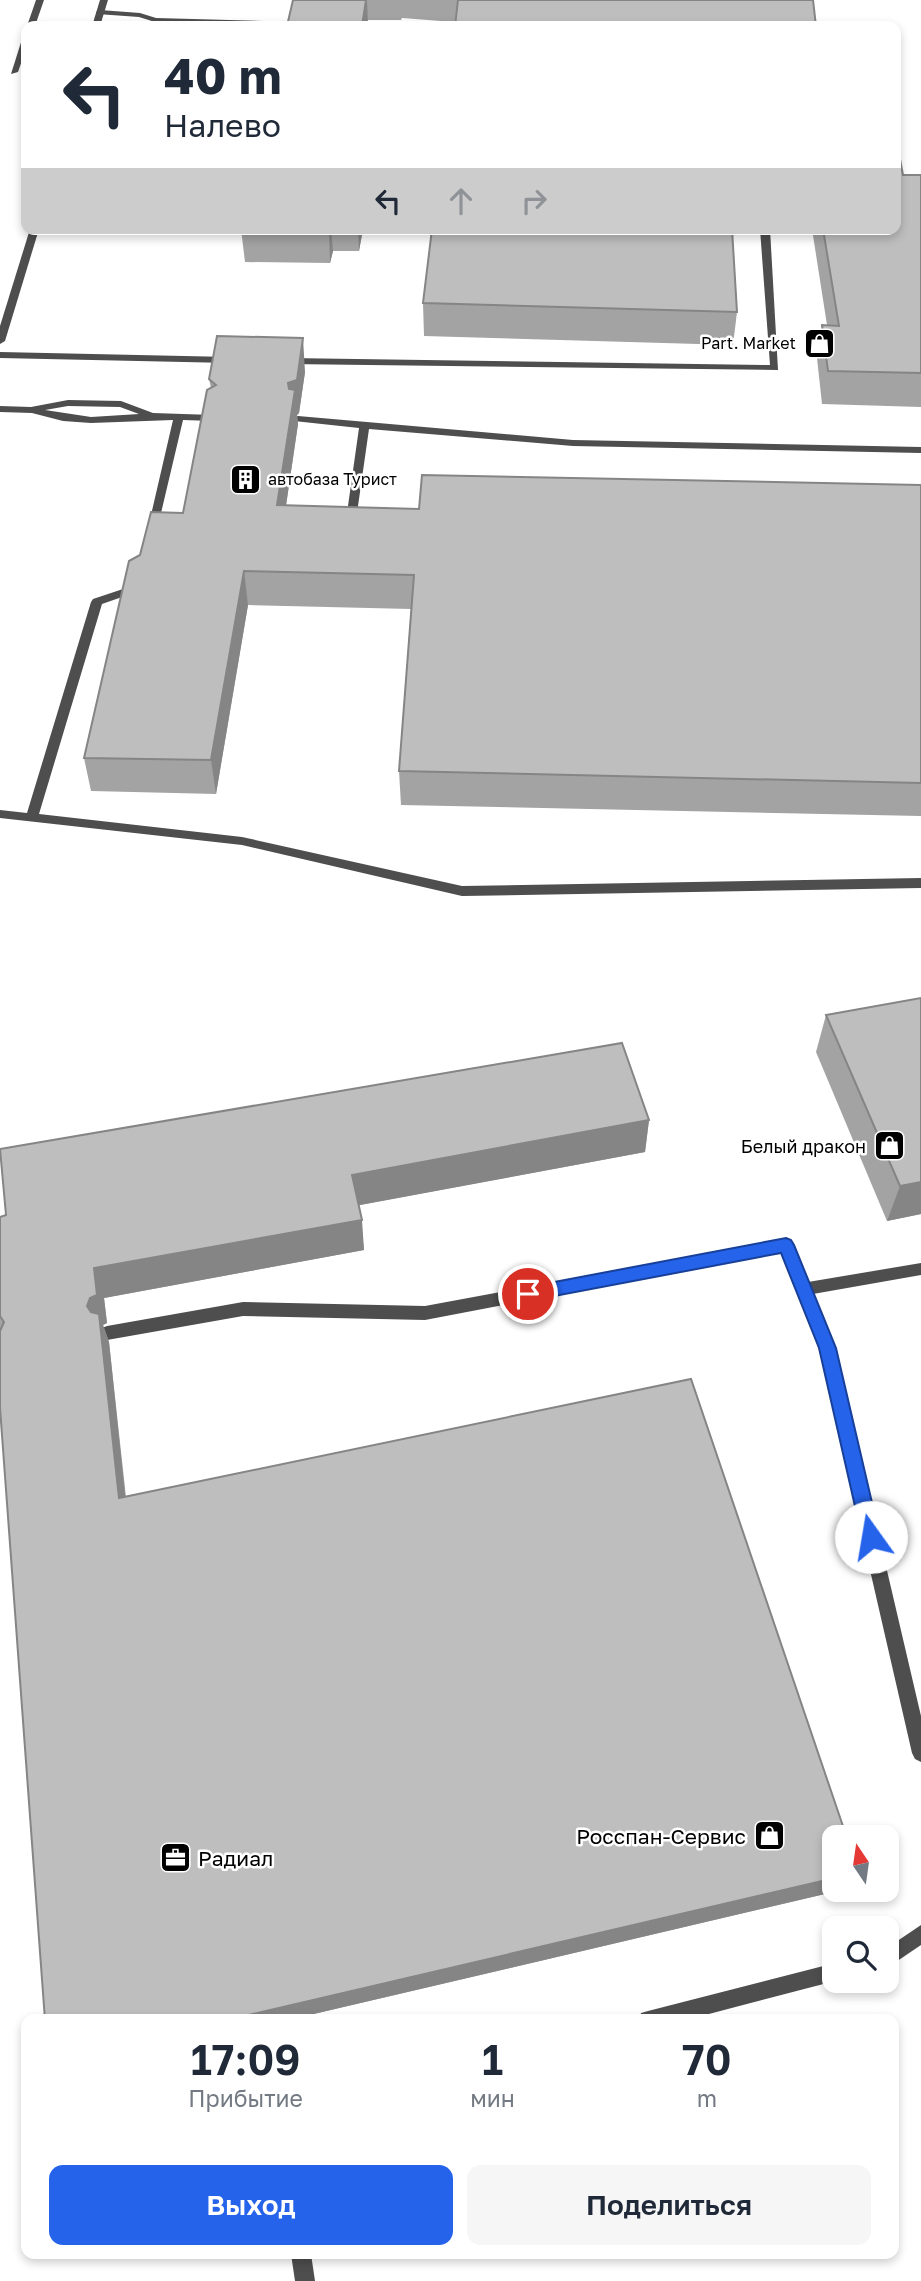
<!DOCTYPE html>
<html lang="ru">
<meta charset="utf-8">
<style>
:root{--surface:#fff;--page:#f6f6f7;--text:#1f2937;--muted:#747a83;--accent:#2563eb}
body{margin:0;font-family:"Golos Text",sans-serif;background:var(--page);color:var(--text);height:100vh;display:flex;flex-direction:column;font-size:26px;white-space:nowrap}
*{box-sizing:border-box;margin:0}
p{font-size:23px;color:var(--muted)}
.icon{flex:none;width:38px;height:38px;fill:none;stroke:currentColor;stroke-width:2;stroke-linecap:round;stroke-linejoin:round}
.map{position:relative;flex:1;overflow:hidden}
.side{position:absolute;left:21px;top:2014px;width:878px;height:245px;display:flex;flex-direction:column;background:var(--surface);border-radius:14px;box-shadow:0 4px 10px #0003}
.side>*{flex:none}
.hud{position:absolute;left:21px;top:21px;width:880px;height:214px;border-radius:14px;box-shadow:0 4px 10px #0003;background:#fff;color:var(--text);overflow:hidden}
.needle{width:46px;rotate:347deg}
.tools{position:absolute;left:822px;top:1825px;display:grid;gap:14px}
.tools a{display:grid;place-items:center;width:77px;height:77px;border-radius:14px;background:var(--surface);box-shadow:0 4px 10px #0003;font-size:35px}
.pin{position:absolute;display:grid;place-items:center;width:60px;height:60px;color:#fff;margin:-30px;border:4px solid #fff;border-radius:50%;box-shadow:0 2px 7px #0007}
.me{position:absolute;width:77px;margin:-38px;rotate:347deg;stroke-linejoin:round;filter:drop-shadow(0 0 5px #0008)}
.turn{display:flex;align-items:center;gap:24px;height:147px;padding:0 28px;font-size:32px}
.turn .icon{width:91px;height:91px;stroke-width:2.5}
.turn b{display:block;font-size:49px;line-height:60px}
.lanes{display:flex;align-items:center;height:66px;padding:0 28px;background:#0003;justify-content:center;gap:35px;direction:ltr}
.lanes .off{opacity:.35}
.eta{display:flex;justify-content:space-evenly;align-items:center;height:119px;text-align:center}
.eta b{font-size:42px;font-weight:600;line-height:49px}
.button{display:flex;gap:14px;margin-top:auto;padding:14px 28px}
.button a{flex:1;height:80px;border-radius:14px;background:var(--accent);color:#fff;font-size:28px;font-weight:600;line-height:80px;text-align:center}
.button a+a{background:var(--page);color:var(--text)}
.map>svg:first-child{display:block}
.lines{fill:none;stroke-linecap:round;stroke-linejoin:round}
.service{fill:#4e4e4e;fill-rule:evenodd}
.tertiary{fill:#4e4e4e;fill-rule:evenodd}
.wall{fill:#a3a3a3}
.shaded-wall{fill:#858585}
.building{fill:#bebebe;stroke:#858585;stroke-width:2}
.route{fill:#2563eb;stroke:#184099;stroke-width:2}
.labels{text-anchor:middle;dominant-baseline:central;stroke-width:5;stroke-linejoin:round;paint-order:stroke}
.far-poi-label{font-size:16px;fill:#000;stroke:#fff;text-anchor:end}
.poi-label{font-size:18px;fill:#000;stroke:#fff;text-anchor:end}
.near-poi-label{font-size:21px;fill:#000;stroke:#fff;text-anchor:end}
</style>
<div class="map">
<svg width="921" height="2281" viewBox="0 0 921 2281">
<rect width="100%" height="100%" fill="#fff"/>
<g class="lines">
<g class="service">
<path d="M36,0H44L35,26H27Z"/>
<path d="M100,10L140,13L156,18L297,22L301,24L293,26L155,22L139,17L97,14L96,12Z"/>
<path d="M351,23L378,24L382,26H348Z"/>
<path d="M23,36H26V49L18,72L11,74Z"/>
<path d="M760,229H770L778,370L288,364L283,361L288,358L770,365Z"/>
<path d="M0,352L230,357L235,360L230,363L0,358Z"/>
<path d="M68,400L121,401L153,413L213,415L218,418L213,421L183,420L157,530L153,531L148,528L173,420L91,423L63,421L32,413L0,412V406L31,407ZM68,406L120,407L139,414L91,417L45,410Z"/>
<path d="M298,416L573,440L921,447V453L573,446L369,429L357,513L352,516L347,513L359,428L294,421V417Z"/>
<path d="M138,584L142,586V590L102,604L39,814L242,837L462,886L921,878V888L462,896L242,845L0,818V810L27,813L91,602L93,599Z"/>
<path d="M786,1239L791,1241L808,1282L921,1263V1275L813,1294L835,1348L921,1716V1762L915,1759L912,1753L819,1348L782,1252L425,1320L243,1316L107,1340L102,1338L99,1333L102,1328L107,1326L243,1302L425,1306Z"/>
<path d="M921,1925V1945L887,1968V1948Z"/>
<path d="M835,1963V1981L686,2020H639L641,2013L648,2011Z"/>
<path d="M291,2254H311L315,2281H295Z"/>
</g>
<g class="tertiary">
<path d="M100,0H108L100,26H92Z"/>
<path d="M30,229H39L5,341L0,344V326Z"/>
</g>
</g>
<g class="wall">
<path d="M293,0H813L455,26H454V22L402,18L401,20H368V26H287Z"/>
<path d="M903,175H921V407L822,404L817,358L822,325H827L812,229H896Z"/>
<path d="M241,229H363L359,251H333L330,263L245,262Z"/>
<path d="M423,303L737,312L733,345L424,336Z"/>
<path d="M305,372L299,413L297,415L298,424L286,506L419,509L921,485V816L401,805L399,771L411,609L248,605L216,794L91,791L84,758L140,555L183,513L211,388L209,379Z"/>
<path d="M826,1015L921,1214L887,1221L816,1052Z"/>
<path d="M649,1120L645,1152L359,1205L364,1250L104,1298L107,1323L103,1325L109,1342L126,1497L835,1890H842L288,2020L0,1408V1217Z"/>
</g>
<g class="shaded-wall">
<path d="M367,0L368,26H362Z"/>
<path d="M329,229H331L333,251L330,263Z"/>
<path d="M358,229H363L359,251Z"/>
<path d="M303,338L305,372L299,413L297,415L298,424L281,539L277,505L288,383Z"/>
<path d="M244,571L248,605L216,794L211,760Z"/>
<path d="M649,1120L645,1152L355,1206L352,1175Z"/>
<path d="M921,1182V1214L887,1221L900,1186Z"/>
<path d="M362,1220L364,1250L104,1298L107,1323L103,1325L109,1342L128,1523L119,1498L87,1306L94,1268Z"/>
<path d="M835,1878V1890H842L288,2020H227Z"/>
</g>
<g class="building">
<path d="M293,0H366L362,26H287Z"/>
<path d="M458,0H813L816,26H455Z"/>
<path d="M896,138L903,175H921V373L828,371L822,325L839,326L823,229H896Z"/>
<path d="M256,229H329L328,231Z"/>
<path d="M432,229H732L737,312L423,303Z"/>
<path d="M217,336L303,338L297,380L288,383L289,389L295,390L277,505L419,509L422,475L921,485V783L399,771L414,575L244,571L211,760L84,758L129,561L140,555L151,512L183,513L207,390L216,385L209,379Z"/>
<path d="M921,998V1182L900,1186L826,1015Z"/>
<path d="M622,1043L649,1120L352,1175L362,1220L94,1268L97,1295L90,1298L87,1306L91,1312L99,1314L119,1498L691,1379L847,1838H835V1878L227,2020H45L0,1408V1331L4,1322L0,1316V1217L6,1215L0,1149Z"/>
</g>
<path class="route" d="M786,1238L791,1240L794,1245L836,1348L880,1537L877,1543L871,1546L864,1543L862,1537L819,1348L781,1253L528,1301L522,1299L520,1294L522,1289L528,1287Z"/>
<defs>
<symbol id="shop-square" viewBox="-11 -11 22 22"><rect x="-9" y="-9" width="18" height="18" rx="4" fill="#000" stroke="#fff"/><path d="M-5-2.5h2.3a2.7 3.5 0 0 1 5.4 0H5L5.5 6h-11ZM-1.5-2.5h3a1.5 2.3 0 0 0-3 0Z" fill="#fff"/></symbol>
<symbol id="building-square" viewBox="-11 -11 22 22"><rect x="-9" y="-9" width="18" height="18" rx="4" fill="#000" stroke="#fff"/><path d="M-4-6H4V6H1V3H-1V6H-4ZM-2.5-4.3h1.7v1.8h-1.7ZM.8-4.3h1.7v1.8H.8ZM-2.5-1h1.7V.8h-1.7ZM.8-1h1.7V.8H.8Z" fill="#fff"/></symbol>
<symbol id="office-square" viewBox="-11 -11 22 22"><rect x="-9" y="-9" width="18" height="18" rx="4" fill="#000" stroke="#fff"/><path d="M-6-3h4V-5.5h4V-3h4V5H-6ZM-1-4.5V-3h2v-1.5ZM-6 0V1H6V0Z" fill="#fff"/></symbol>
</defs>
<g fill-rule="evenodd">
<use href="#shop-square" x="802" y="326" width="35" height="35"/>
<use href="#building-square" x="228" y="462" width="35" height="35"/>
<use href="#shop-square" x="872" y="1128" width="35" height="35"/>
<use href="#shop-square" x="752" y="1818" width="35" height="35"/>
<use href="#office-square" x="158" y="1840" width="35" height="35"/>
</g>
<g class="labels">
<g class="far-poi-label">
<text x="796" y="343">Part. Market</text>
<text x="268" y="479" text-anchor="start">автобаза Турист</text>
</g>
<g class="poi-label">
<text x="866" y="1146">Белый дракон</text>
</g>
<g class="near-poi-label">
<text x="746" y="1836">Росспан-Сервис</text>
<text x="198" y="1858" text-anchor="start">Радиал</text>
</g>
</g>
</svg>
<div class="tools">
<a><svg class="needle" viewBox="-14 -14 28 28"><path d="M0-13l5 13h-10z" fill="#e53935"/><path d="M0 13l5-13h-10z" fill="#747a83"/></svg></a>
<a><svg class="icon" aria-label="search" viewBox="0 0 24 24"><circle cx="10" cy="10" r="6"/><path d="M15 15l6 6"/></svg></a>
</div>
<div class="pin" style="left:528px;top:1294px;background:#d93025"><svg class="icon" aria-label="arrive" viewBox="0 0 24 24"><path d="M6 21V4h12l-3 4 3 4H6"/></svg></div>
<svg class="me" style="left:871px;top:1537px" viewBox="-20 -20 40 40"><circle r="19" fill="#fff"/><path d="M0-13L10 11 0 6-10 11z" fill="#2563eb"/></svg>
<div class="hud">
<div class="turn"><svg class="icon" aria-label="left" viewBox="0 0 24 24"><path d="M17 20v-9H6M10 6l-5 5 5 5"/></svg><div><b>40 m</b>Налево</div></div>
<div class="lanes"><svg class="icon" aria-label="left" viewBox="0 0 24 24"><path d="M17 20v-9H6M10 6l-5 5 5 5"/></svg><svg class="icon off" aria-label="ahead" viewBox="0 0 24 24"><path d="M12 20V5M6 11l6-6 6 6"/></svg><svg class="icon off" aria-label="right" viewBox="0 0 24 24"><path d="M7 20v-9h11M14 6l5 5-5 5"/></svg></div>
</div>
<section class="side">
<div class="eta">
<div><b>17:09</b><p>Прибытие</p></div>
<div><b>1</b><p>мин</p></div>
<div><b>70</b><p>m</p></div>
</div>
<div class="button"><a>Выход</a><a>Поделиться</a></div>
</section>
</div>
